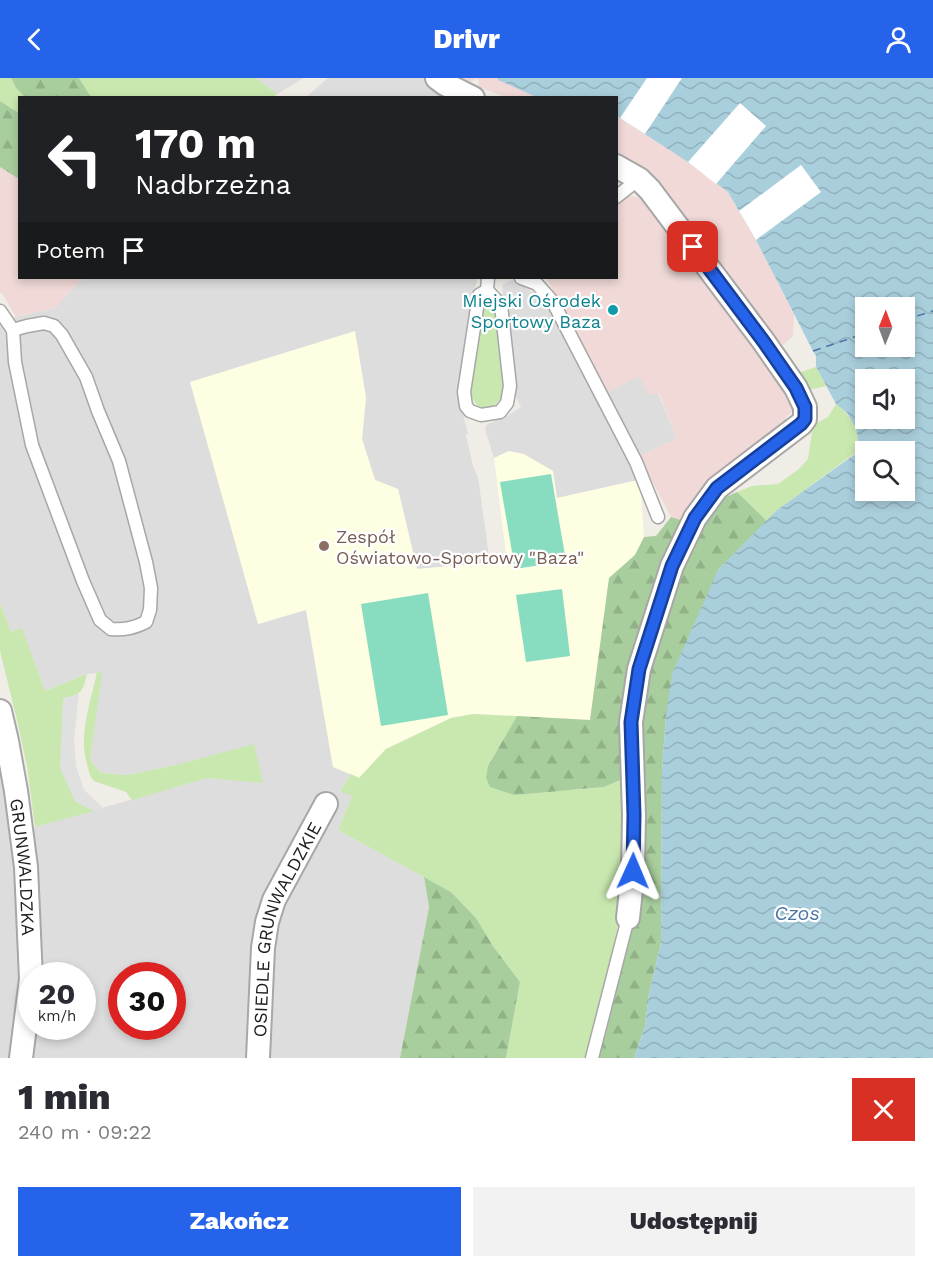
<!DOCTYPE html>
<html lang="pl">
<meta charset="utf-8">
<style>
:root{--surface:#fff;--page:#f2f2f3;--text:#2b2b33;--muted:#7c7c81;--accent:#2563eb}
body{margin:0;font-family:"Work Sans",sans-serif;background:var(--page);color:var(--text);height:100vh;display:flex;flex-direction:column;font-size:22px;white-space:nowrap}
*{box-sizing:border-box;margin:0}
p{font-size:20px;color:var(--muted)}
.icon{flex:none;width:33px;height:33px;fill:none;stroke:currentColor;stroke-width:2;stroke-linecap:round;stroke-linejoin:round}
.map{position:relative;height:980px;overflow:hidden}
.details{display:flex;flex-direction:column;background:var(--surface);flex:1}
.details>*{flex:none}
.banner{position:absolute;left:18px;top:18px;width:600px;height:183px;border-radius:0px;box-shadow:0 3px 9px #0003;background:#202124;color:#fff;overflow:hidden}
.needle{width:39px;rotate:1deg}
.fabs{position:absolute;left:855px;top:219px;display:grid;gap:12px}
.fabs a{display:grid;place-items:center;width:60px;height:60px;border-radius:0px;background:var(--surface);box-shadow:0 3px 9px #0003;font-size:30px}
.speed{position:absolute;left:18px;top:884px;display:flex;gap:12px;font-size:30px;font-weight:700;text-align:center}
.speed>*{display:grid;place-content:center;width:78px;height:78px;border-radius:50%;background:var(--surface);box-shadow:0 3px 9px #0003;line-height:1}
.speed small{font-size:15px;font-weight:400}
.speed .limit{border:9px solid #d22;background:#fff;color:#111}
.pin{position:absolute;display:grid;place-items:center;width:51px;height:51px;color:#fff;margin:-26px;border-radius:12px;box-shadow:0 3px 9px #0006}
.me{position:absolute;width:66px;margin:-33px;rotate:1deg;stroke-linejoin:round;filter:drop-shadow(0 0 4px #0008)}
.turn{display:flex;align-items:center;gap:21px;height:126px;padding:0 18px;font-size:27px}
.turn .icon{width:78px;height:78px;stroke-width:2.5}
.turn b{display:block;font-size:42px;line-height:51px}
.then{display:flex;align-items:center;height:57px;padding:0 18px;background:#0003;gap:12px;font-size:22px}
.round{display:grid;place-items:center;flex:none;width:63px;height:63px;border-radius:0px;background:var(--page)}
.head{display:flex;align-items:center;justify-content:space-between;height:102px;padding:0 18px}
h1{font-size:36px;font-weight:800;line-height:45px}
.primary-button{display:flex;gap:12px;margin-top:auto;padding:12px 18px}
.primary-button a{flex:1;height:69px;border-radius:0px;background:var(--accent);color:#fff;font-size:24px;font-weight:800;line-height:69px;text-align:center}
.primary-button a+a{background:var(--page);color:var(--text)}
header{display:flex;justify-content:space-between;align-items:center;height:78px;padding:0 18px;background:var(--accent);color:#fff;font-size:27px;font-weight:800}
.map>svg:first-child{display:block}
.residential{fill:#dedddd;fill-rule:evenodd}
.commercial{fill:#f0d9d7}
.education{fill:#fdfee2}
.grass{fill:#c9e8af}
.forest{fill:url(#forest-firs)}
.pitch{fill:#88dcbf}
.parking{fill:#e0e0e0}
.water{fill:url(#water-waves);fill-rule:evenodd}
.pier{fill:#fff}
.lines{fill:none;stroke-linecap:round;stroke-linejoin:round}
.ferry{stroke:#4c75a5;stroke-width:1.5;stroke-dasharray:8 6;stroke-linecap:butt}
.lane-casing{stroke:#a7a7a7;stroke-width:15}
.street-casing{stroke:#a7a7a7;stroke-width:26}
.lane{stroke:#fff;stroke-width:12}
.street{stroke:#fff;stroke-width:22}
.route-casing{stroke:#184099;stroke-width:15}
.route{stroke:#2563eb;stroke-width:10}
.culture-dot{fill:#0f9aa8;stroke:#fff;stroke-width:2}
.education-dot{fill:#8d6e63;stroke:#fff;stroke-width:2}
.labels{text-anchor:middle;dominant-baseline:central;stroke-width:4.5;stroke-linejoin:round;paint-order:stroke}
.culture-label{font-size:18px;fill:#0d838f;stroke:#fff;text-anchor:end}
.education-label{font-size:18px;fill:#785e54;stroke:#fff;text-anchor:start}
.street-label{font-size:18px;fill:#202020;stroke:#fff}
.water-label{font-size:20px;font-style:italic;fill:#4c75a5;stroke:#fff}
</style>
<header><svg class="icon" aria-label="back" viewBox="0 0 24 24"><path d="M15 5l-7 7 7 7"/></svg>Drivr<svg class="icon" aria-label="person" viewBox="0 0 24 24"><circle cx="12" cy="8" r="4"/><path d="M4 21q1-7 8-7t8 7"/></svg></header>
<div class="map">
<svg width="933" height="980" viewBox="0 0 933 980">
<defs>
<pattern id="forest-firs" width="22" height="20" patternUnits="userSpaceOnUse" patternTransform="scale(1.5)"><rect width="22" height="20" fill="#a9ce9d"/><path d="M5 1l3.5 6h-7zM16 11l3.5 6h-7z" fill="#91b187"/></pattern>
<pattern id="water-waves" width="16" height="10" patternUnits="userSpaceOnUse" patternTransform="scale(1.5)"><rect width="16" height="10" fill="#a9cedc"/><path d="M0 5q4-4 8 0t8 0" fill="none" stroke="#91b1bc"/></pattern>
</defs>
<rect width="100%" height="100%" fill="#f0ede7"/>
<g class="residential">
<path d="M256,0H304L277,16Z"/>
<path d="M328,0H426L453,20H305Z"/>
<path d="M83,200H477L458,317L468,356L466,357L473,388L478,399L490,485L417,491L398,411L375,402L362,361L366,319L259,546L306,531L333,688L351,696L340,712L352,718L338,752L424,799L429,829L400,980H0V685L12,753L35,749L207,700L263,704L176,687L127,697L101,695L90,682L101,595L87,596L45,613L22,551L11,554L1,527L0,528V246L16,239L55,230ZM32,897H82V948H32ZM122,897H172V948H122Z"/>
<path d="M512,202L536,216L555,239L615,354L638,402L557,420L509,373L494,380L485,351L487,346L504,340L521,329L516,318L508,241L503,218L502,207Z"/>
<path d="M639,298L658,315L677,361L639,378L607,314Z"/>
</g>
<g class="commercial">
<path d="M462,0H498L499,2L536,19H505L479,9L478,0L470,4Z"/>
<path d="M616,38L688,84L728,114L756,162L794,237L793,258L783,267L617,77Z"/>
<path d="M0,89L19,101L20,200H83L55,230L16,239L2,215H0Z"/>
<path d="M627,117L650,122L799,329L786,339L787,344L687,444L671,439L639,378L677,361L659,315L651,317L648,315L639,298L607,314L547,201L545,200H616L617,123Z"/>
</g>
<path class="education" d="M355,253L366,319L362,361L375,402L398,411L417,491L507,483L494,380L509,373L524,376L553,393L557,420L638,402L641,416L644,459L635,477L609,500L590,642L473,636L451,640L386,671L359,700L333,689L306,532L258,546L190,304Z"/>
<g class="grass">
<path d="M0,0H11L16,10L25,19L20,20L19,35L0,23Z"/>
<path d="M79,0H256L277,16L272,20L91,19Z"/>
<path d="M486,223C492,223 494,226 496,232L504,311C501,329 481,339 473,321C470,315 470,308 471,301L482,228Z"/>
<path d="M816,289L826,308L805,313L795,296Z"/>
<path d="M836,326C853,340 859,351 858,373L777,432L767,443L737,414L752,408L778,406L799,391L808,381L813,347L828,339Z"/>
<path d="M1,527L11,554L22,550L45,613L87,596C83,613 81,618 63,620L75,723L94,733L35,749L27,688L16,638L0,573V528Z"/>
<path d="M97,594L102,595L90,682L101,695L127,697L176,687L254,666L263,705L207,700L132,722L126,714L94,703C89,698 89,693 87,686C78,656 91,624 97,594Z"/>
<path d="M473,636L517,638L488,688L575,712L604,709L625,700V808L606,911L587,980H506L520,904L493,868L476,840L451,814L338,752L352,718L340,713L351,696L359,700L386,671L451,640Z"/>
</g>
<g class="forest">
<path d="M11,0H79L91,19H25L16,10Z"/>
<path d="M0,23L19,35V101L0,89Z"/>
<path d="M737,414L767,443L718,492L666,637L662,691L661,865L649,915L645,948L634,980H598L606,955L630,857L640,801L637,674L650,580L683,483L712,429L724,420Z"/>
<path d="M671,439L687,444L667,490L625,700L604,709L514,717L490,709L486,700L488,688L517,638L590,642L609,500L635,477L644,459L656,458Z"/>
<path d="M424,799L451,814L476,840L493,868L520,904L506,980H400L429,829Z"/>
</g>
<g class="pitch">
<path d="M551,396L566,483L515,491L500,404Z"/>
<path d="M562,511L570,578L526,584L516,517Z"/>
<path d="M428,515L448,637L381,648L361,526Z"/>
</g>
<path class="parking" d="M79,615L74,662L76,688L84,712L103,730L94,733L75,723L60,690L63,620L75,618Z"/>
<path class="water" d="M498,0H933V980H634L645,948L649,915L661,865L662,691L666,637L672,596L718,492L777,432L858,374V363L856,350L847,335L836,326L816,289V278L813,273L756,162L728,114L688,84L617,38L616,20L536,19L498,2ZM866,230H904V268H866ZM866,302H904V340H866ZM866,374H904V412H866Z"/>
<g class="pier">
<path d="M647,0H682L645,56L620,40Z"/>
<path d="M740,25L766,48L716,106L688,84Z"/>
<path d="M801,87L821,114L756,162L739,133Z"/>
</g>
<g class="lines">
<g class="ferry">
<path d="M904,242L933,233"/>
<path d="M813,273L866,255"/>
</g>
<defs>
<g id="lane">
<path d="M616,119L639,101"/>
<path d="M521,200L537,206L553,224L636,384L658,439"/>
<path d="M487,212L479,217L464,314L466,328L470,333L481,337L500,334L507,325L510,308L501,227L487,212L488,200"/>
<path d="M0,233L13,252L15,284L32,367L83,503L100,542L111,551C125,552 134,550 146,544L150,532L151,510L146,484L119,383L98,333L86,299L62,257L54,248L44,245L27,248L13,252"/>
<path d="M592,980L628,840"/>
</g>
<g id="street">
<path d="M437,0L445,6L473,20"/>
<path d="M616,88L639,101L650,112L764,264L796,310L805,329V341L801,346L717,410L695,440L672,488L639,591L631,644L634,737L633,793L628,840"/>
<path id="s1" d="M0,633L7,663L16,713L26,789L31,901L21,980"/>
<path id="s2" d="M258,980L263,870L267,844L274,822L326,726"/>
</g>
</defs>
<use href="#lane" class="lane-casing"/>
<use href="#street" class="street-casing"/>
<use href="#lane" class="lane"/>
<use href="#street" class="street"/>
</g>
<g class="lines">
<defs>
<path id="route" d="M633,793L634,737L631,644L639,591L672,488L695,440L717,410L801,346L805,341V329L796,310L764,264L693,169"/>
</defs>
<use href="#route" class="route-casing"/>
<use href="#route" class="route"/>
</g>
<circle class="culture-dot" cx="613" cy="232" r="6"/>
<circle class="education-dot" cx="324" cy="468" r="6"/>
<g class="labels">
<g class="culture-label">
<text x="601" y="222">Miejski Ośrodek<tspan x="601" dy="21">Sportowy Baza</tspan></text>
</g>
<g class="education-label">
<text x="336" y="458">Zespół<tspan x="336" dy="21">Oświatowo-Sportowy "Baza"</tspan></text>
</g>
<g class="street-label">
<text stroke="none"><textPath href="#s1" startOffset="158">GRUNWALDZKA</textPath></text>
<text stroke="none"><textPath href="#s2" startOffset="134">OSIEDLE GRUNWALDZKIE</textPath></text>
</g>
<g class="water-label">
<text x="797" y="835">Czos</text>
</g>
</g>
</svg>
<div class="fabs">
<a><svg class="needle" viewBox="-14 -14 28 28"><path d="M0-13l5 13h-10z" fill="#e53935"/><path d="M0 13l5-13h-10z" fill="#7c7c81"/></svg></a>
<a><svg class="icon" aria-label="sound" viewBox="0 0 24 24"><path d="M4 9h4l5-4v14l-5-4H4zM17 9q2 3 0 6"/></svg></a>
<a><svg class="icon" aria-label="search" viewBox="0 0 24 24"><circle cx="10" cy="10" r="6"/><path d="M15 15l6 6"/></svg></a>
</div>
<div class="speed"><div>20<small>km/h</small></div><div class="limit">30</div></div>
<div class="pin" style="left:693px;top:169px;background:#d93025"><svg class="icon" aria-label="arrive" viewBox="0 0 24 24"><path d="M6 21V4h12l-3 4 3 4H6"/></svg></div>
<svg class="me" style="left:633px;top:793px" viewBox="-20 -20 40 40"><path d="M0-17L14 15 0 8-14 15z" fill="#2563eb" stroke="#fff" stroke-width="4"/></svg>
<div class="banner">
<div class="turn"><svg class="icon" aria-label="left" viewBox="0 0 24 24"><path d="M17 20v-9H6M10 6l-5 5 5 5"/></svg><div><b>170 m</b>Nadbrzeżna</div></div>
<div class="then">Potem<svg class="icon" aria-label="arrive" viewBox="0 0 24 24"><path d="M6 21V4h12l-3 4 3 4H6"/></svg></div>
</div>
</div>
<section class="details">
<div class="head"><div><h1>1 min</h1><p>240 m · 09:22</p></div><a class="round" style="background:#d93025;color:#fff"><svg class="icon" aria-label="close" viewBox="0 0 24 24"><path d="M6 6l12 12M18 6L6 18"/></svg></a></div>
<div class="primary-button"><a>Zakończ</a><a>Udostępnij</a></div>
</section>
